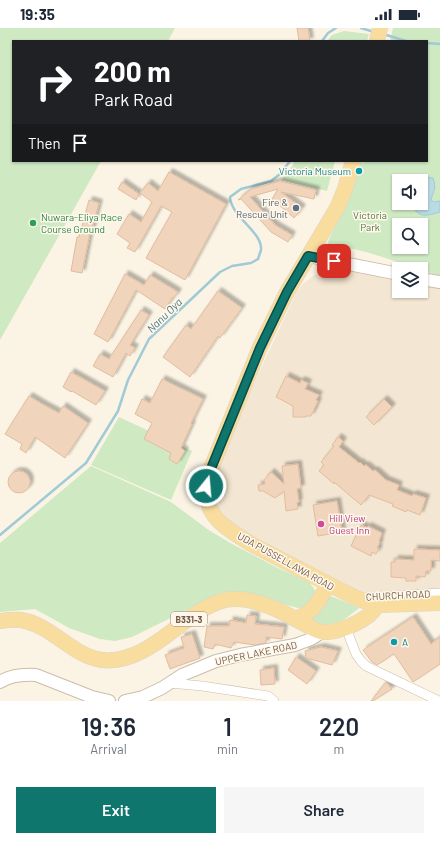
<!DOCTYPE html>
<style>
:root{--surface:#fff;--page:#f6f6f7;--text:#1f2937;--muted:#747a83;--accent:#0f766e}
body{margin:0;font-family:Barlow,sans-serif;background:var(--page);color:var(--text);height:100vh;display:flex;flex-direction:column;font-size:15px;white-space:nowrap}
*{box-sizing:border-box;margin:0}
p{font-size:13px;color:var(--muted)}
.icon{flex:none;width:22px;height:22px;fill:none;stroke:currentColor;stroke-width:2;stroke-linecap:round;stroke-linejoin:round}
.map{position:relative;height:673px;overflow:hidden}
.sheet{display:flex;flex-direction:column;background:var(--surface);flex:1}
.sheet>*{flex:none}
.top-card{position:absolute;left:12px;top:12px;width:416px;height:122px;border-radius:0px;box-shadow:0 1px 3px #0004;background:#202124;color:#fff;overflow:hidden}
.tools{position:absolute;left:392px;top:146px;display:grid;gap:8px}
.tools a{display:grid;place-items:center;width:36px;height:36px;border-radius:0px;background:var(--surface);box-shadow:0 1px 3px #0004;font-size:20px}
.pin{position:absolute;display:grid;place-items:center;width:34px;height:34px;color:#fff;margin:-17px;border-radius:8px;box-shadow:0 2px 6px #0006}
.me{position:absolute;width:44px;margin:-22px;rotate:17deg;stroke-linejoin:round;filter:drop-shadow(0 0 3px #0008)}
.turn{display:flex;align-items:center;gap:14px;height:84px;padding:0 16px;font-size:18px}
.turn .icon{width:52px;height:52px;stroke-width:2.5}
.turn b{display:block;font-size:28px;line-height:34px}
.then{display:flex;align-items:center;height:38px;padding:0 16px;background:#0003;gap:8px;font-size:15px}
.eta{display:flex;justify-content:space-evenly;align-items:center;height:68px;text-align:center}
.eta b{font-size:24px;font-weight:600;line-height:28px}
.primary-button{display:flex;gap:8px;margin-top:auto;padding:8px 16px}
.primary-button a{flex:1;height:46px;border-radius:0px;background:var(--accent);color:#fff;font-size:16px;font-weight:600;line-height:46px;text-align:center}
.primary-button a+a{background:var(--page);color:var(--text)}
.status{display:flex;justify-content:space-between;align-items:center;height:28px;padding:0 20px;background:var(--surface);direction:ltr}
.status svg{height:11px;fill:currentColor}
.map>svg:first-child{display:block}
.residential{fill:#f3e6d2}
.green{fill:#cfe9c3;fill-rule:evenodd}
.water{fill:#b9dbe4;stroke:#9fcad6}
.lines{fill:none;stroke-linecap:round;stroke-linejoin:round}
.stream{stroke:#9fcad6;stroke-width:2.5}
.building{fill:#f0d4bc;stroke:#e2bc9d;filter:url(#shadow)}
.minor-casing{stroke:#cdbcaa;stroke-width:10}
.tertiary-casing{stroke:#cdbcaa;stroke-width:14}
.primary-casing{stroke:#dbd4d0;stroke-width:16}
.minor{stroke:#fff;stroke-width:9}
.tertiary{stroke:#fff;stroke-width:12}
.primary{stroke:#f8dd9e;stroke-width:15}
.route-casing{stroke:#0a4d48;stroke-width:10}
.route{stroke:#0f766e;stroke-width:7}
.culture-dot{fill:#0f9aa8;stroke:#fff8ea;stroke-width:1.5}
.service-dot{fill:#5c6f8a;stroke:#fff8ea;stroke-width:1.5}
.leisure-dot{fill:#2e9e5b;stroke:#fff8ea;stroke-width:1.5}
.hotel-dot{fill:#d1479c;stroke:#fff8ea;stroke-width:1.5}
.labels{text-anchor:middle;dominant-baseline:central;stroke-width:3;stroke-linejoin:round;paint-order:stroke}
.shield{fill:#fff8ea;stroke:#9d8a7a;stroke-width:1}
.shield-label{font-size:9px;font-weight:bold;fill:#735b4a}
.culture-label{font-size:10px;fill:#0d838f;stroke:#fff8ea;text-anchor:end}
.service-label{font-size:10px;fill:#4e5e75;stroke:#fff8ea;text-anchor:end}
.park-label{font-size:10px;fill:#4f7842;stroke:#fff8ea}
.leisure-label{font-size:10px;fill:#27864d;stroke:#fff8ea;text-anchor:start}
.hotel-label{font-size:10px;fill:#b23c85;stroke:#fff8ea;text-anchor:start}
.street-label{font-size:10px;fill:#735b4a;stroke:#fff8ea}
.water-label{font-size:11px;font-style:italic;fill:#457786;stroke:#fff8ea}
</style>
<div class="status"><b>19:35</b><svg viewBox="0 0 49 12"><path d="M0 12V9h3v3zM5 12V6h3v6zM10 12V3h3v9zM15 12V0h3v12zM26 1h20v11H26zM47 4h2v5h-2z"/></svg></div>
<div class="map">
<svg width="440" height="673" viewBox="0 0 440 673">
<defs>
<filter id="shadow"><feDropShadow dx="3.5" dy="-3.5" stdDeviation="1" flood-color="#0004"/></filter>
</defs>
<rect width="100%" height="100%" fill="#fbf4e4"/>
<path class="residential" d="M343,238L399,248V263H421V255L440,260V568L361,569L234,498L218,483L211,460L245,375L297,263L304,255L313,248L325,242Z"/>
<g class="green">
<path d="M0,0H175L168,13H13V133H101L0,312Z"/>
<path d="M393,0H440V173L433,174L431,172L432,167L434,163L429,150C421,150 413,150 404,152L403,153H399V175H409C414,181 418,187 427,187C430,187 436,185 440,184V248L421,242V241H418C398,234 378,227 358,222C348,219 337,223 327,220L329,211L341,185L358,135L368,134L369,133H427V13H390ZM399,197H421V219H399Z"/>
<path d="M344,3L369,6L367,13H327L332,7Z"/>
<path d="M294,133H335L327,163L282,152L293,137Z"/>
<path d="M119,389L192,423L171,472L91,437Z"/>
<path d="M91,438L171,474L210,503L234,517L278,540L309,554L315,562V573L308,579L298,580L239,565L195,578L132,609L115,613L100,611L69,600L35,581L0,584V515Z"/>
<path d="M331,568L359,580C344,592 330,606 311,592Z"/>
</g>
<path class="water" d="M415,149C421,150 427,149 433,150C437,160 433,163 431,172L434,174L440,173V184C435,185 432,187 427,187C419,189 414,181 409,175H421V153H403L409,150Z"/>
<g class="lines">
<g class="stream">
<path d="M361,0L374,4"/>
<path d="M383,6L406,13"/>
<path d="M322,13L328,5L336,0"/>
<path d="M427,15L440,16"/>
<path d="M0,507L86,435L118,383L128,352L149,311L220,244L232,238L251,235L258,231C259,228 260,225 261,222C263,204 231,189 230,169L241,161L271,153L280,146L290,133"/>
</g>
</g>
<g class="building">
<path d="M297,0H308L310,13H299Z"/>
<path d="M169,144L226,176L185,252L146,230L172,184L161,178L135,224L127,220L130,215L117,206L129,186L141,194L152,174L140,165L148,155L158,163Z"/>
<path d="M280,153L316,162L314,171L281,164L302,180L294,190L272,171L278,161L250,169L275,197L292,207L288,214L271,204L241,171L238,172L251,161Z"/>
<path d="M122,154L139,166L136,172L118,161Z"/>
<path d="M89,172L99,175L91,205H90L82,245L71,243L77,209H79Z"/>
<path d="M125,246L144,257L150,247L178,264L174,270L173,269L165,281L136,262L108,314L94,306Z"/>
<path d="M218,263L242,280L220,310L218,308L190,349L163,329L186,297L191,301Z"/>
<path d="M141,282L149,287L130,317L135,320L130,328L126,325L113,349L93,338L100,326L109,331Z"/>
<path d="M71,344L105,363L96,377L72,363L71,364L63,359Z"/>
<path d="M286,348L300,355L301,352L308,355L305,361L319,367L316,372L318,373L311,388H306V389H293V378L276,369Z"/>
<path d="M162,351L203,371L191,395L192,396L181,420L185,423L177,436L169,431L171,425L144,411L152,395L135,386L142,371L150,375Z"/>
<path d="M29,368L44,377L59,385L63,378L88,395L65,430L35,409L26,425L20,421L22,416L5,406Z"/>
<path d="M384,371L392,379L374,397L366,389Z"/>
<path d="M338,409L343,413L339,419L359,435L360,434L364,438L366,437L373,443L375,442L386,452L399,457L397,462L412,468L413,466L426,470L420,487L407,482L406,484L392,478L393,476L369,467L361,477L334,454V456L319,443L324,437L321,434L334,418L332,417Z"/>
<path d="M298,436L301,460L297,461L299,474L297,475L298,481L286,483L284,463L275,470L263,463H259L258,457L265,456L264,452L271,444L284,456L282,438Z"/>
<circle cx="19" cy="454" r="11"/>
<path d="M337,473L342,504L318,508L313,477Z"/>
<path d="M361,497L367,500L368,498L382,505L379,513L380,514L377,520H379L376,526L372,524L371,528L351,518Z"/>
<path d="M414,521L440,522V533L431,532V543H426L425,549L416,548V553H406V550L391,549V534H395V531L414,532Z"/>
<path d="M247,587L256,588L255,596L284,599L282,611L266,609V615L255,617L234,614L231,620L215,616L213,621L204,619L207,598H229L230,592L246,595Z"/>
<path d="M413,589L431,616L440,609V636L413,654L394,626L377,637L372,634L363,622Z"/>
<path d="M192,606L200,630L170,641L165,627L184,620L181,609Z"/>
<path d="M321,619L338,623L332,637L306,630L305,623Z"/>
<path d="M296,629L316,643L307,656L288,642Z"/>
<path d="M274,640L275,656L261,657L260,642Z"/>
<path d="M386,654L392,661L373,673H371Z"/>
</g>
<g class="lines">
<defs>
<g id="minor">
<path d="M363,570L440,565"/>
<path d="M346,600L356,626L361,633L366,638L439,673"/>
<path d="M170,655L202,658L268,668L274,673"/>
</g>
<g id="tertiary">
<path d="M308,228L399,246"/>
<path d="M421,251L440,254"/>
<path d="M0,654C11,647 23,646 36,647L92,669L109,673"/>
<path d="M125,673L143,669L162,660L182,647L216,633L240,627L295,617L311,611L322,604"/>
</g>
<g id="primary">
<path d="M377,13L380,0"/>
<path d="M353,133L345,161L337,180L287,264L260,319L208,448C200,487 223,498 251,516L342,563L356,570L372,576L378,577L440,575"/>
<path d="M295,591C315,584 319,573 328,556"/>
<path d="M0,593C7,592 14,591 21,592C52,597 72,628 102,632C134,636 163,610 187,592C201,582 216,572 233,571C256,570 282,583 301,594C307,597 317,604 323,604C337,605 357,596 368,588C372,585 375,581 378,577"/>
</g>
</defs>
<use href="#minor" class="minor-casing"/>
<use href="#tertiary" class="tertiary-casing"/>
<use href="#primary" class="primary-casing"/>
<use href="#minor" class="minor"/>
<use href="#tertiary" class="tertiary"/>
<use href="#primary" class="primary"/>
</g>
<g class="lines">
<defs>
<path id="route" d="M206,458L208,448L260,320L287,264L308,228L334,233"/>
</defs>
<use href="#route" class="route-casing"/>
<use href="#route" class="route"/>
</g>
<g class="culture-dot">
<circle cx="359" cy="143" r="4"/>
<circle cx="394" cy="614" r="4"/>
</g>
<circle class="service-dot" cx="296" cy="180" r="4"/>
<circle class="leisure-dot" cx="33" cy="195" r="4"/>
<circle class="hotel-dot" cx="321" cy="496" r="4"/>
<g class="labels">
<rect class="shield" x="171" y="584" width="36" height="14" rx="3"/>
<g class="shield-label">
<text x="189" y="591">B331-3</text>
</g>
<g class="culture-label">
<text x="351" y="143">Victoria Museum</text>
<text x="402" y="614" text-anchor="start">A</text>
</g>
<g class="service-label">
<text x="288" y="174">Fire &amp;<tspan x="288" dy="12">Rescue Unit</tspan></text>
</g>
<g class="park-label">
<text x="370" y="187">Victoria<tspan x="370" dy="12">Park</tspan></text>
</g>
<g class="leisure-label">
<text x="41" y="189">Nuwara-Eliya Race<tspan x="41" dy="12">Course Ground</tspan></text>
</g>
<g class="hotel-label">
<text x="329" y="490">Hill View<tspan x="329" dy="12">Guest Inn</tspan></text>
</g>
<g class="street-label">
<text transform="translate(286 533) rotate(29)">UDA PUSSELLAWA ROAD</text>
<text transform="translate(398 567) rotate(-3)">CHURCH ROAD</text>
<text transform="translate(256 625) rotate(-12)">UPPER LAKE ROAD</text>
</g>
<g class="water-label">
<text transform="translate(164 287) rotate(-44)">Nanu Oya</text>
</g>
</g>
</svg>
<div class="tools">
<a><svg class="icon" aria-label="sound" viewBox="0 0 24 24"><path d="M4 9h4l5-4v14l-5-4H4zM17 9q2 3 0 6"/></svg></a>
<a><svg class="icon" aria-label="search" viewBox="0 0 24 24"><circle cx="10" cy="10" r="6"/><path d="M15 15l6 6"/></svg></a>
<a><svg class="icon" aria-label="layers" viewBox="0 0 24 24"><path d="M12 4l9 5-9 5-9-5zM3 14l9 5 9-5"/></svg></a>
</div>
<div class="pin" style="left:334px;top:233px;background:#d93025"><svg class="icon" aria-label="arrive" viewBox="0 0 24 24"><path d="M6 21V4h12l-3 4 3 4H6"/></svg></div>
<svg class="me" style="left:206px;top:458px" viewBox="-20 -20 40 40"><circle r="17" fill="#0f766e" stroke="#fff" stroke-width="3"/><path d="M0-11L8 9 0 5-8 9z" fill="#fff"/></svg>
<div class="top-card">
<div class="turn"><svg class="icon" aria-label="right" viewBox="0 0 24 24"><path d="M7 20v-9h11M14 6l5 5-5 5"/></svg><div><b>200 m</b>Park Road</div></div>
<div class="then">Then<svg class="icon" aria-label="arrive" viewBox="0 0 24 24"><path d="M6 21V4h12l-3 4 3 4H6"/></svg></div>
</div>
</div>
<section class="sheet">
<div class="eta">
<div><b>19:36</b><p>Arrival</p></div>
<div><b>1</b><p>min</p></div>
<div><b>220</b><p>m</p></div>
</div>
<div class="primary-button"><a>Exit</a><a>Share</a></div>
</section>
